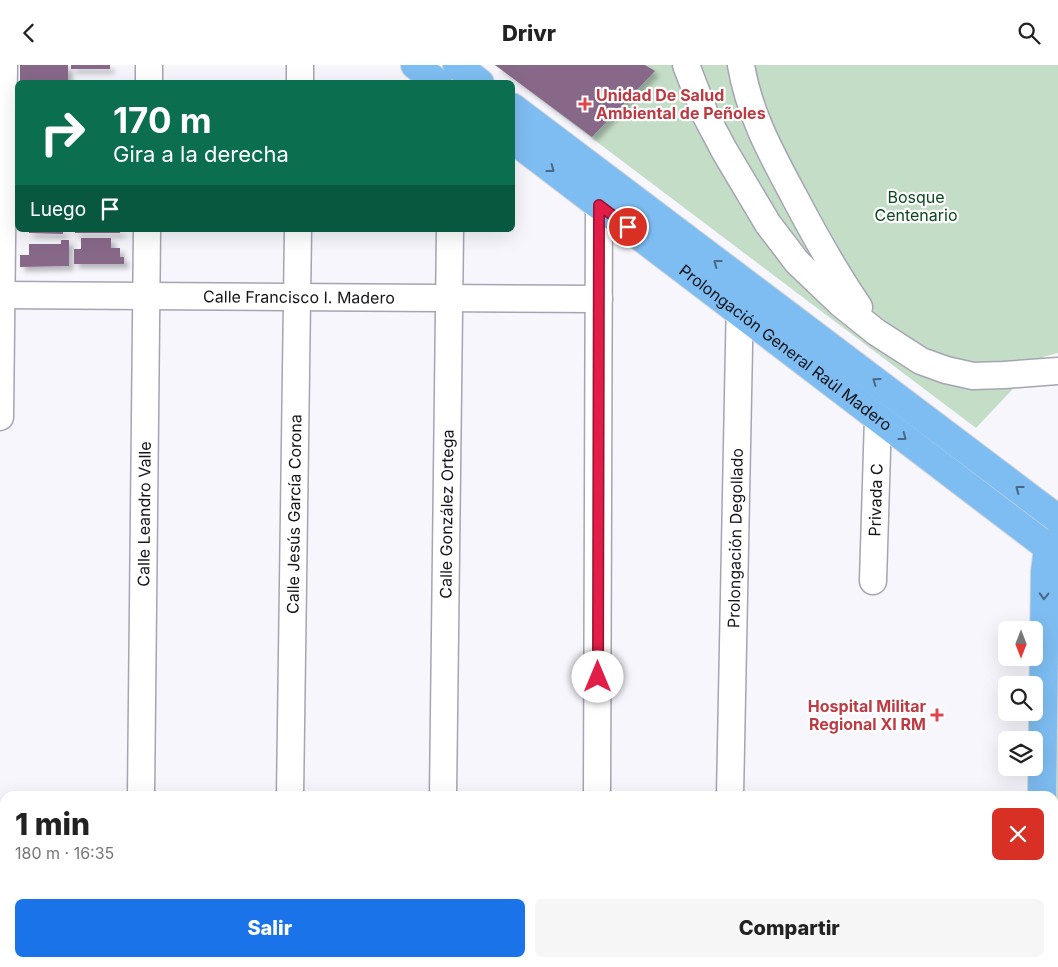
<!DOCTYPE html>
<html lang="es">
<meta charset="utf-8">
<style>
:root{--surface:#fff;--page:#f6f6f6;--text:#222;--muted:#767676;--accent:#1a73e8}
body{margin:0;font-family:Inter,sans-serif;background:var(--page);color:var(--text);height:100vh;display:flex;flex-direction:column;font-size:19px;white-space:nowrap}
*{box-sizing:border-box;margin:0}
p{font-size:16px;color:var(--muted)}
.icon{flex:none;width:28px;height:28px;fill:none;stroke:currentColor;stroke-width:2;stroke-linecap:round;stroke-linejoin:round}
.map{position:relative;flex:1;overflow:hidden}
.panel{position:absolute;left:0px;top:726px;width:1059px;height:176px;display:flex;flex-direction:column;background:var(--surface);border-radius:15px 15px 0 0;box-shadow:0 5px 20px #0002}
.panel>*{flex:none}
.guide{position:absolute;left:15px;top:15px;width:500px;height:152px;border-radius:8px;box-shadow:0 5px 20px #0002;background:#0b6e4f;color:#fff;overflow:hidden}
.needle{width:32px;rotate:180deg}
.tools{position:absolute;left:998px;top:556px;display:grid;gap:10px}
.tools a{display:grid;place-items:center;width:45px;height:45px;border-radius:8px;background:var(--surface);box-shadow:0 5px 20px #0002;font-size:25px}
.pin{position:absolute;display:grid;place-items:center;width:42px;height:42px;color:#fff;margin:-21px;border:2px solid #fff;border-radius:50%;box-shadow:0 1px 5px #0007}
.me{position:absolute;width:55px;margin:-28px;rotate:0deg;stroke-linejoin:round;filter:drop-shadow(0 0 4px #0008)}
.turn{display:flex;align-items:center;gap:18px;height:105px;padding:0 15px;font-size:22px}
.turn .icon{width:65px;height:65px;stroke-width:2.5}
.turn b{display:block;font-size:35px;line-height:42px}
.then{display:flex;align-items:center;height:48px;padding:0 15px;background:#0003;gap:10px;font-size:19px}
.round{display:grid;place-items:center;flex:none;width:52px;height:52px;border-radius:8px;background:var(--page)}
.headline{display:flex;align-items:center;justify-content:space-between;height:85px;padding:0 15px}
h1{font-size:30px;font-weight:800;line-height:38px}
.button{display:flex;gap:10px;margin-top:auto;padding:10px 15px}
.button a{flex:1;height:58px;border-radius:8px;background:var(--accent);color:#fff;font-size:20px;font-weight:800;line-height:58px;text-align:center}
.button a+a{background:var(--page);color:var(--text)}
header{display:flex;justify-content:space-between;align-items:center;height:65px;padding:0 15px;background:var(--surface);font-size:22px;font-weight:800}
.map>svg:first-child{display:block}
.built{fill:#e7e6f4}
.green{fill:#c4ddc7}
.building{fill:#886889;filter:url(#shadow)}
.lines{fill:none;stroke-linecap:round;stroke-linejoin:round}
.minor-casing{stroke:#a5a4b3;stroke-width:29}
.major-casing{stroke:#d5d5d6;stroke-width:30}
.minor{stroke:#fff;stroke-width:26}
.major{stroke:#7ebdf2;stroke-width:28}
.oneway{stroke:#496886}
.route-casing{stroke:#92132f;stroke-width:12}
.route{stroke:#e11d48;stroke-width:9}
.health-dot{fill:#e0444e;stroke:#fff;stroke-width:2}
.labels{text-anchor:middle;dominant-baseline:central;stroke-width:4.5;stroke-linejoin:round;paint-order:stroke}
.health-label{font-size:16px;font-weight:bold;fill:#be3a42;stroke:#fff;text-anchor:start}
.park-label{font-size:16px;fill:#0b471c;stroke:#fff}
.street-label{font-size:16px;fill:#141419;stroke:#fff}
</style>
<header><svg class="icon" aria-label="back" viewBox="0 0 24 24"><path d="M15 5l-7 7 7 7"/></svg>Drivr<svg class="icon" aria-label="search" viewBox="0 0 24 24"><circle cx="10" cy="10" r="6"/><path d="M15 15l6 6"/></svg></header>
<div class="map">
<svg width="1058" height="902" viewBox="0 0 1058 902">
<defs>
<filter id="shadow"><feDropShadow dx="4.5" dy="4.5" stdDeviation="2.5" flood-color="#0004"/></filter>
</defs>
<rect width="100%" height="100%" fill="#f7f6fd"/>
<rect class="built" x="144" y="898" width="268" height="4"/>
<g class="green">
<path d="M495,0H1058V288L1043,292L976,363Z"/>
<path d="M1058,560V872H1054V731Z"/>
<rect x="758" y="898" width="261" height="4"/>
</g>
<g class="building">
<rect x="20" y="0" width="48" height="18"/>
<rect x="71" y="0" width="39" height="4"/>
<path d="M495,0H645L655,6L592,72Z"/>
<path d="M29,165H63V169L29,168Z"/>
<rect x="75" y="165" width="45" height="3"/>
<path d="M81,173H111V183H120V192H124V199H74V184H81Z"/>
<path d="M61,175H69V201L20,202V190H29V179H61Z"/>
<path d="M782,898H971L972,902H781Z"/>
</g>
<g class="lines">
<defs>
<g id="minor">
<path d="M686,0L705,49L724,85L768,159L797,197L841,239L876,267L921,296L946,305L973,311L1004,310L1058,306"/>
<path d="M741,0C749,49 772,90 795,133C815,171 835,207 859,242"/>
<path d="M149,18V0"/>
<path d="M300,18V0"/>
<path id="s1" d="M0,230L599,234"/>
<path d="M0,352L4,0"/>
<path id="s2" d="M873,516L878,353"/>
<path id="s3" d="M141,731L147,165"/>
<path id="s4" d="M290,731L298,165"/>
<path id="s5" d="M443,731L450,165"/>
<path d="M597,731L599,140"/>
<path id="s6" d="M730,731L740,231"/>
<path d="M0,763H5"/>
<path d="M1054,891L1058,892"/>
<path d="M730,898V902"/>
<path d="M139,902V898"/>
<path d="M441,902V898"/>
<path d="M595,902V898"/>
</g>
<g id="major">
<path d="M415,0L438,18"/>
<path d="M457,0L480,18"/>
<path d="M512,42L1058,454"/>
<path id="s7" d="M512,74L1058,490"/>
<path d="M1042,731L1045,507L1048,482L1058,475"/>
<path d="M1036,898V902"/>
</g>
</defs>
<use href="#minor" class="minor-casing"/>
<use href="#major" class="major-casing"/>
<use href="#minor" class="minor"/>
<use href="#major" class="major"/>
</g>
<defs><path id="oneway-chevron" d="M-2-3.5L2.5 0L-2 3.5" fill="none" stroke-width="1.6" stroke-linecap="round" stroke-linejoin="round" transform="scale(1.25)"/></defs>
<g class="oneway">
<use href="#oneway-chevron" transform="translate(551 104) rotate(37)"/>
<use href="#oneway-chevron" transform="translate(717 198) rotate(-143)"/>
<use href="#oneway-chevron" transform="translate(876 316) rotate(-144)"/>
<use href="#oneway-chevron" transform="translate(903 372) rotate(37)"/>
<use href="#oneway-chevron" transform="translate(1019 424) rotate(-143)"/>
<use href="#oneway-chevron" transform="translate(1044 531) rotate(92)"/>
</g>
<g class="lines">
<defs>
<path id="route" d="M598,612L599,140L628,162"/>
</defs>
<use href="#route" class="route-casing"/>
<use href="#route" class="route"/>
</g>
<g class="health-dot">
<path d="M582.5 31.5h5v5h5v5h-5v5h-5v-5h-5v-5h5z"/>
<path d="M934.5 642.5h5v5h5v5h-5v5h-5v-5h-5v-5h5z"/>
</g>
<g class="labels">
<g class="health-label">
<text x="596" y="30">Unidad De Salud<tspan x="596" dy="18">Ambiental de Peñoles</tspan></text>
<text x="926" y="641" text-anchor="end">Hospital Militar<tspan x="926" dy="18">Regional XI RM</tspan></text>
</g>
<g class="park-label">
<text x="916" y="132">Bosque<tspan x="916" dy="18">Centenario</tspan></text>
</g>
<g class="street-label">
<text stroke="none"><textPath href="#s1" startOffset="299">Calle Francisco I. Madero</textPath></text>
<text stroke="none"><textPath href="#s7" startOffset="344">Prolongación General Raúl Madero</textPath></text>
<text stroke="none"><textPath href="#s2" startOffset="81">Privada C</textPath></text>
<text stroke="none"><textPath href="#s3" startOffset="282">Calle Leandro Valle</textPath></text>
<text stroke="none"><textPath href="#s4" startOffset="282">Calle Jesús García Corona</textPath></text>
<text stroke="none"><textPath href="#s5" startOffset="282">Calle González Ortega</textPath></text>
<text stroke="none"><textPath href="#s6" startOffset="258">Prolongación Degollado</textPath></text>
</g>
</g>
</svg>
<div class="tools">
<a><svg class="needle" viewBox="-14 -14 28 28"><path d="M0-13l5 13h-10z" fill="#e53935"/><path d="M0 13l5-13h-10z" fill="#767676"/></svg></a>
<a><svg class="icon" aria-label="search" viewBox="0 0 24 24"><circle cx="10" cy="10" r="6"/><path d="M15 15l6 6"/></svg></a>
<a><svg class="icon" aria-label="layers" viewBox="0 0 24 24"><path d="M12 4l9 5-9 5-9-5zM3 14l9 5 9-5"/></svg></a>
</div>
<div class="pin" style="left:628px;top:162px;background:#d93025"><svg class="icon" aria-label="arrive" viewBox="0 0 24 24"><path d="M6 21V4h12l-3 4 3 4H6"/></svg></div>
<svg class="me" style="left:598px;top:612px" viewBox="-20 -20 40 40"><circle r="19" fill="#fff"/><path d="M0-13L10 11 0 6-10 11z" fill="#e11d48"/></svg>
<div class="guide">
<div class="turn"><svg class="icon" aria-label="right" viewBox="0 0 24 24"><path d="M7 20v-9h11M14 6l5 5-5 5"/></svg><div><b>170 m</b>Gira a la derecha</div></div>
<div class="then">Luego<svg class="icon" aria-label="arrive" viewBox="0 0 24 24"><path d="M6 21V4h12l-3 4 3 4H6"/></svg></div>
</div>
<section class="panel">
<div class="headline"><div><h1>1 min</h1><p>180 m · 16:35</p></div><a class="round" style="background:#d93025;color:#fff"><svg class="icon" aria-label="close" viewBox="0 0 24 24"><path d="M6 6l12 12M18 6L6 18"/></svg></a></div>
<div class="button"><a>Salir</a><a>Compartir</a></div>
</section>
</div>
